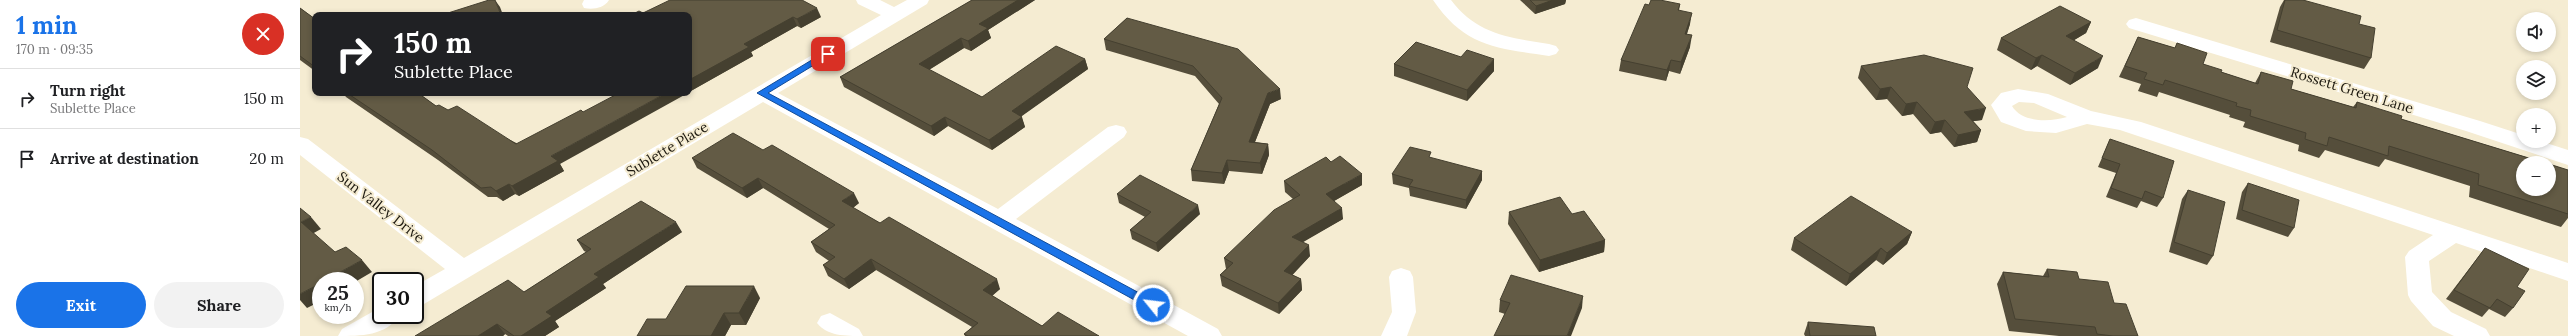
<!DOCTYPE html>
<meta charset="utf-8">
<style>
:root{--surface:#fff;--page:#f2f2f2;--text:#202124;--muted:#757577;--line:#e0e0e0;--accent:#1a73e8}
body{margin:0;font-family:Lora,serif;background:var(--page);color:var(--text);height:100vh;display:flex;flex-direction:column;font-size:15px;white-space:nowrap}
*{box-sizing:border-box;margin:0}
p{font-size:13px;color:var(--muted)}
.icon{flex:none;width:22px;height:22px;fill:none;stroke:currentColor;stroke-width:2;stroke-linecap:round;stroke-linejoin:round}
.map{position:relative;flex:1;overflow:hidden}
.panel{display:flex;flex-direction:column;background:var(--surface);width:300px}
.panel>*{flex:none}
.banner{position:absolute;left:12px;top:12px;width:380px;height:84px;border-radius:8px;box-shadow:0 2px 6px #0003;background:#202124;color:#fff;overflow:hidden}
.tools{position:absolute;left:2216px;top:12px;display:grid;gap:8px}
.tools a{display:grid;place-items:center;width:40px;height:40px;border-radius:50%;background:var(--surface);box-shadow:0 2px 6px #0003;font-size:20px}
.speed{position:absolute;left:12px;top:272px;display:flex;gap:8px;font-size:20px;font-weight:700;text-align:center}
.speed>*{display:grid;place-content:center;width:52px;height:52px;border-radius:50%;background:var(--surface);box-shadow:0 2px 6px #0003;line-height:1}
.speed small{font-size:10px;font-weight:400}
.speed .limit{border:2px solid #111;border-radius:6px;background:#fff;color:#111}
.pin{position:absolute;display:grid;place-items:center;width:34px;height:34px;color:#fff;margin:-17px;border-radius:8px;box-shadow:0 2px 6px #0006}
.me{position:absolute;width:44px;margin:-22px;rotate:299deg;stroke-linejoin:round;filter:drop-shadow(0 0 3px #0008)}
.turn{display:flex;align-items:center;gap:14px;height:84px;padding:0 16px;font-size:18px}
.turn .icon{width:52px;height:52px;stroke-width:2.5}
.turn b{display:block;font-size:28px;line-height:34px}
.round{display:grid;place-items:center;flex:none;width:42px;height:42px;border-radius:21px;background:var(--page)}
.summary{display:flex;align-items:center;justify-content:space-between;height:68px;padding:0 16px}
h1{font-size:24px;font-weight:700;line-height:30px;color:var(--accent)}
.cta{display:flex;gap:8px;margin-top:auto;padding:8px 16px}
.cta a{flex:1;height:46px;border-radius:24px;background:var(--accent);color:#fff;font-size:16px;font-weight:700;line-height:46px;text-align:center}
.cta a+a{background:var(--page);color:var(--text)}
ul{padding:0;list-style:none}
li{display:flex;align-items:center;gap:12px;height:60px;padding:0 16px;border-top:1px solid var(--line)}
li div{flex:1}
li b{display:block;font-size:15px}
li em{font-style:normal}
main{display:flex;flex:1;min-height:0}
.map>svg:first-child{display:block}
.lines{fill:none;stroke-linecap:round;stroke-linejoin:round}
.minor{fill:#fff;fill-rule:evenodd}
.wall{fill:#554e3b}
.shaded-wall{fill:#454030}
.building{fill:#635b45;stroke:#454030}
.route{fill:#1a73e8;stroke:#114b97}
.labels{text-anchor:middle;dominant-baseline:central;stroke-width:4;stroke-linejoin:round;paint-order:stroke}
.street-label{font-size:14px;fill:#1c180f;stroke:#f5ecd2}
</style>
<main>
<section class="panel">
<div class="summary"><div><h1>1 min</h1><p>170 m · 09:35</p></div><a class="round" style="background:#d93025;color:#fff"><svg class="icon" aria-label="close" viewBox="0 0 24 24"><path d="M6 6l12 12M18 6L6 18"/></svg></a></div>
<ul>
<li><svg class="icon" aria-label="right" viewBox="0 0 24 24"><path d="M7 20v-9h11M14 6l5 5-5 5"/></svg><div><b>Turn right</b><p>Sublette Place</p></div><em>150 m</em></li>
<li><svg class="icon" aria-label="arrive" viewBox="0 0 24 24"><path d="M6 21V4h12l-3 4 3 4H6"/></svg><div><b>Arrive at destination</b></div><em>20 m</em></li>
</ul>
<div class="cta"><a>Exit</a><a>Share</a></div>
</section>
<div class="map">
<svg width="2268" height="336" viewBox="0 0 2268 336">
<rect width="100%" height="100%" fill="#f5ecd2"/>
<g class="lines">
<g class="minor">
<path d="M284,0H309C304,8 293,10 284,8L282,4Z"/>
<path d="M556,0H580L594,7L607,0H629L627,4L478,93L698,209L808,127L816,125L824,127L827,132L824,137L716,219L918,329L922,336H888L463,102L124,304L115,307V286L145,269L0,155V137L8,139L164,258L581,15L558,4Z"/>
<path d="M1133,0H1151C1176,34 1210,38 1249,44L1256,46L1259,50L1256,54L1249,56C1196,48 1165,47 1133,0Z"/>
<path d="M1836,18L2180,121L2223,135V141H2240L2268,150V165L2166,131L1829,28L1826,24L1829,20Z"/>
<path d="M1718,89L1748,94L1791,111L1841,122L2268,263V281L2156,243L2129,261L2132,292L2151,312L2186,329L2190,336H2154L2133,326L2111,301L2108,295L2105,257L2109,251L2133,235L1820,130L1787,124L1756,133L1726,131L1701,122L1691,105L1701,93ZM1719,102L1734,103L1767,117C1750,122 1722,123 1712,106Z"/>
<path d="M1101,268L1110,271L1113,277L1116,312L1107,336H1081L1092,312L1089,277L1092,271Z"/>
<path d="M81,307V315H99C87,336 60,336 38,336L42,329Z"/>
<path d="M530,313L559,329L563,336C545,336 527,336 517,323L521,316Z"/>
</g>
</g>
<g class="wall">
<path d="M672,0H735L688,30L691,38L671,51L664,48L629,70L682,97L785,59L788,69L721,116L725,127L692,150L648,126L634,136L544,87L540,77Z"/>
<path d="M1220,0H1266L1265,4L1235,14Z"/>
<path d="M1984,0H2003L2059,24L2071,58L2064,69L1970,42L1980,7Z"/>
<path d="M1380,4L1379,11L1390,24L1387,34L1390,47L1380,74L1369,71L1366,81L1319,71L1321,60L1349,5Z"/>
<path d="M0,8L15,19V71L0,60Z"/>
<path d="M343,13L521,17L501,28L497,26L451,52L453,56L389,92V15Z"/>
<path d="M827,18L981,99L970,104L955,142L968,144L969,155L962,174L929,171L924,184L892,181L891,170L919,104L895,76L806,50L804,39Z"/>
<path d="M1791,22L1786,33L1774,40L1798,68L1770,85L1737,66L1731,70L1697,50L1701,38Z"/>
<path d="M1838,37L1875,48L1877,43L1903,64L1921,72L1955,83L1961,72L1991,89L2053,107L2057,102L2101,119L2268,170V218L2261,227L2169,197L2170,186L2085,159L2079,167L2025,150L2019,158L1998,151L1999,145L1943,127L1945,122L1929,117L1930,115L1859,92L1857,97L1838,91L1841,84L1819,77Z"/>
<path d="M1094,64L1194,71L1167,101L1094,76Z"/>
<path d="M1561,66L1667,87L1682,120L1673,121L1681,130L1677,142L1654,147L1641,132L1630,134L1613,114L1602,116L1587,99L1576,100L1558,78Z"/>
<path d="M43,93H118L136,106L148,110L260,164L264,171L219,196L215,194L203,201L197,197H188L138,160L46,97Z"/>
<path d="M1810,139L1863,198L1857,207L1841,201L1837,208L1806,197L1816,173L1798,167Z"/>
<path d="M392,158L559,203L553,208L580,223L700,289L692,296L742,326L799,336H665L664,334L672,327L576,270L549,289L528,276L523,265L529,261L516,252L511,242L529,229L463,188L447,198L397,168Z"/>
<path d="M1182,171V180L1166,209L1110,196L1109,188L1093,184L1092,174Z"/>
<path d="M984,181L1062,185L1034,201L1043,219L1002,242L1010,256L992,275L1001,279L1002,290L979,314L922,286L920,275L926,269L924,258L993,199L985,192Z"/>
<path d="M1948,183L1994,228L1988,237L1936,219L1942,192Z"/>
<path d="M1888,190L1913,256L1907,265L1869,252L1882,199Z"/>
<path d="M817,194L900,214L858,252L832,239L830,230L845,217L819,203Z"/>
<path d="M1209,212L1272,214L1305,240L1304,252L1239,272L1208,224Z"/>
<path d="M382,232L303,284L306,288L255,321L259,327L245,336H208L205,334L203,336H115L224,292L286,252L284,251L277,240Z"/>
<path d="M1612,232L1607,244L1583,265L1576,260L1546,286L1491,250L1494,238Z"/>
<path d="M2185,248L2217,287L2213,308L2205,317L2189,309L2182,317L2146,299Z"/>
<path d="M1747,269L1779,279L1814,303L1838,336H1759L1709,331L1697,284L1703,272L1743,276Z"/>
<path d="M460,298L446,325H431L425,336H337L366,319Z"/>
<path d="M1200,300L1282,308L1205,314L1199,312Z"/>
<path d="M1508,322L1576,336H1505L1504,334Z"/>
</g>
<g class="shaded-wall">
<path d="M195,0L200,7L203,15H201Z"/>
<path d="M718,0H735L688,30L691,38L671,51L668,41L679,24Z"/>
<path d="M1253,0H1266L1265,4L1235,14L1236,6Z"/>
<path d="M517,8L521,17L501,28L497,19Z"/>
<path d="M1392,13L1390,24L1383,45L1385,34Z"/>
<path d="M493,17L497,26L451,52L453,56L389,92V80L444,44Z"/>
<path d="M1791,22L1786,33L1761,48L1766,36Z"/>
<path d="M1392,35L1390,47L1380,74L1381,62Z"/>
<path d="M661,38L664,48L622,74L619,64Z"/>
<path d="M1742,55L1737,66L1731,70L1736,58Z"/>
<path d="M1803,56L1798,68L1770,85L1775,73Z"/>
<path d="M785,59L788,69L715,121L712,111Z"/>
<path d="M1194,59V71L1167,101V90Z"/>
<path d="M1371,60L1369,71L1366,81L1367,70Z"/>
<path d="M1591,87L1587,99L1576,100L1580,89Z"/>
<path d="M980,89L981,99L970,104L951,152L949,142L968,93Z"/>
<path d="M366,93H388L260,164L264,171L219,196L212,186L251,156Z"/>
<path d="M1617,102L1613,114L1602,116L1606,104Z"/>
<path d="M1686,108L1682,120L1660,123L1664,112Z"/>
<path d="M645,117L648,126L634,136L631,126Z"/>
<path d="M722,117L725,127L692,150L689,140Z"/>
<path d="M1645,120L1641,132L1630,134L1635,122Z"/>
<path d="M1681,130L1677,142L1654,147L1658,135Z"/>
<path d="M968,144L969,155L962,174L960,163Z"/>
<path d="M927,160L929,171L924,184L922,173Z"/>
<path d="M1182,171V180L1166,209V200Z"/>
<path d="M1062,174V185L1027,205L1026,194Z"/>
<path d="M458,178L463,188L447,198L442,188Z"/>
<path d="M209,184L215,194L203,201L196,191Z"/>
<path d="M554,193L559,203L547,212L542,201Z"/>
<path d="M898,205L900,214L858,252L856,243Z"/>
<path d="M1042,208L1043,219L993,248L992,237Z"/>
<path d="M11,217L21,229L12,234L1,222Z"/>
<path d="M376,222L382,232L303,284L306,288L255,321L259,327L245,336H221L246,312L294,274Z"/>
<path d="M1612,232L1607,244L1583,265L1587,253Z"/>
<path d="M1305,240L1304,252L1239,272L1240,260Z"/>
<path d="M1009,245L1010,256L986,282L984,271Z"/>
<path d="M1581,248L1576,260L1546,286L1550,274Z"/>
<path d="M571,259L576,270L549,289L544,279Z"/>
<path d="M62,260L72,272L55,282V281H24Z"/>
<path d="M697,279L700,289L687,300L683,290Z"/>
<path d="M1001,279L1002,290L979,314L978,303Z"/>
<path d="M21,283V301L7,308L0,300V294Z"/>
<path d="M454,286L460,298L446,325L439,313Z"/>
<path d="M1283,296L1282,308L1271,336H1267Z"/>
<path d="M424,313L431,325L425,336H411Z"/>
<path d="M197,324L205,334L203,336H178Z"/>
</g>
<g class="building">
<path d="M189,0H195L201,15H148V13Z"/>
<path d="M370,0H502L517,8L497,19L493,17L444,44L449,47L389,80V15H331L339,11L343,13Z"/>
<path d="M672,0H718L679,24L688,28L668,41L661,38L619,64L682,97L756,46L785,59L712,111L722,117L689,140L645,117L631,126L540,77Z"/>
<path d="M1230,0H1253L1236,6Z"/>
<path d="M1351,0H1360L1380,4L1378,10L1392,13L1385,34L1392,35L1381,62L1371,60L1367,70L1321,60L1345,4L1349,5Z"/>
<path d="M1985,0H2003L2061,16L2059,24L2075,28L2071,58L1977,30Z"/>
<path d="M1760,6L1791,22L1766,36L1803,56L1775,73L1742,55L1736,58L1701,38Z"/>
<path d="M0,8L15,19V67L0,56Z"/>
<path d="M827,18L938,49L980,89L968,93L949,142L968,144L960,163L927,160L922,173L891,170L922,98L893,66L804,39Z"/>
<path d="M1838,37L1875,48L1877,43L1907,53L1903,64L1922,70L1921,72L1958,84L1961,72L1993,81L1991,89L2056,108L2057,102L2102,116L2101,119L2245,163H2223V189H2249V164L2268,170V214L2178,185L2179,174L2089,146L2088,156L2029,137L2027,146L2005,139L2006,133L1950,116L1951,110L1936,106L1937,103L1865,80L1863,85L1844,79L1847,73L1825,66Z"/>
<path d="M1116,42L1161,57L1167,50L1194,59L1167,90L1094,64Z"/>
<path d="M1624,55L1673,68L1667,87L1686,108L1664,112L1681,130L1658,135L1645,120L1635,122L1617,102L1606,104L1591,87L1580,89L1561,66Z"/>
<path d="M47,93H118L136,106L139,105L148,110L157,106L216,144L281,110L283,112L319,93H366L251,156L258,161L212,186L209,184L196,191L191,187L181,188L132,150Z"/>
<path d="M433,133L463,150L472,145L554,193L542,201L580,223L589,217L697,279L683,290L742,326L758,312L799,336H668L664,334L678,323L571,259L544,279L523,265L535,257L511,242L535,225L458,178L442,188L392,158Z"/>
<path d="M1810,139L1874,161L1863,198L1845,191L1842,199L1811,188L1820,164L1802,158Z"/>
<path d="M1110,147L1131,152L1129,157L1182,171L1166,200L1109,186L1113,180L1092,174Z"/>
<path d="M1040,156L1062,174L1026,194L1042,208L992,237L1009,245L984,271L1001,279L978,303L920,275L933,263L924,258L974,210L1000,195L984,181L1026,157L1031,162Z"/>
<path d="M840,175L898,205L856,243L830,230L851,212L817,194Z"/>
<path d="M1948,183L1999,200L1994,228L1942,210Z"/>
<path d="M1888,190L1925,202L1913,256L1874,242Z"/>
<path d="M1551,196L1612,232L1587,253L1581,248L1550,274L1494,238Z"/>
<path d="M1260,197L1272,214L1284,211L1305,240L1240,260L1209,212Z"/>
<path d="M341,201L376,222L294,274L299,277L246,312L252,316L221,336H214L197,324L178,336H115L208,280L224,292L291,249L277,240Z"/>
<path d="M0,208L11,217L1,222L35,252L46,247L62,260L24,281H21V283L0,294Z"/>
<path d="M2185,248L2229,269L2217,287L2225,291L2213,308L2197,299L2190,308L2154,290Z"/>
<path d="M1747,269L1777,272L1779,279L1808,282L1814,303L1826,304L1838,336H1813L1797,334L1795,327L1715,319L1703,272L1749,277Z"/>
<path d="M1211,275L1283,296L1267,336H1194L1210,303L1200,300Z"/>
<path d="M386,286H454L439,313H424L411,336H337L347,319H366Z"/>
<path d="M1508,322L1574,327L1576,336H1510Z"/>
</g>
<path class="route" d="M525,52L532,54L468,93L856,302V308H849L457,93Z"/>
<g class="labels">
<g class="street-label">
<text transform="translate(2052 90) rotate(17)">Rossett Green Lane</text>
<text transform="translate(367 149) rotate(-31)">Sublette Place</text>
<text transform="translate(81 207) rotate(38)">Sun Valley Drive</text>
</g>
</g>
</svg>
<div class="tools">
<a><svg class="icon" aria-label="sound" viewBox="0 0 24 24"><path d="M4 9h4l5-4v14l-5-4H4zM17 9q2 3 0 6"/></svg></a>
<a><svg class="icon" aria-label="layers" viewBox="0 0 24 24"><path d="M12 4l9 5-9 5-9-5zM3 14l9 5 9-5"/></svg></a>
<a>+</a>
<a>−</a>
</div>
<div class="speed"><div>25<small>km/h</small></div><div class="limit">30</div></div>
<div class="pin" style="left:528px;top:54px;background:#d93025"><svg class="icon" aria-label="arrive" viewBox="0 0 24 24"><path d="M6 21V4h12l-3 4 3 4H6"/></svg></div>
<svg class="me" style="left:853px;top:305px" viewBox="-20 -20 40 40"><circle r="17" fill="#1a73e8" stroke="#fff" stroke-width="3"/><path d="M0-11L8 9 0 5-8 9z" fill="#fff"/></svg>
<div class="banner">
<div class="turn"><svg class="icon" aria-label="right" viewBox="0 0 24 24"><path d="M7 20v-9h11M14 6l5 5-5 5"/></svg><div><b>150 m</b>Sublette Place</div></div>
</div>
</div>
</main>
